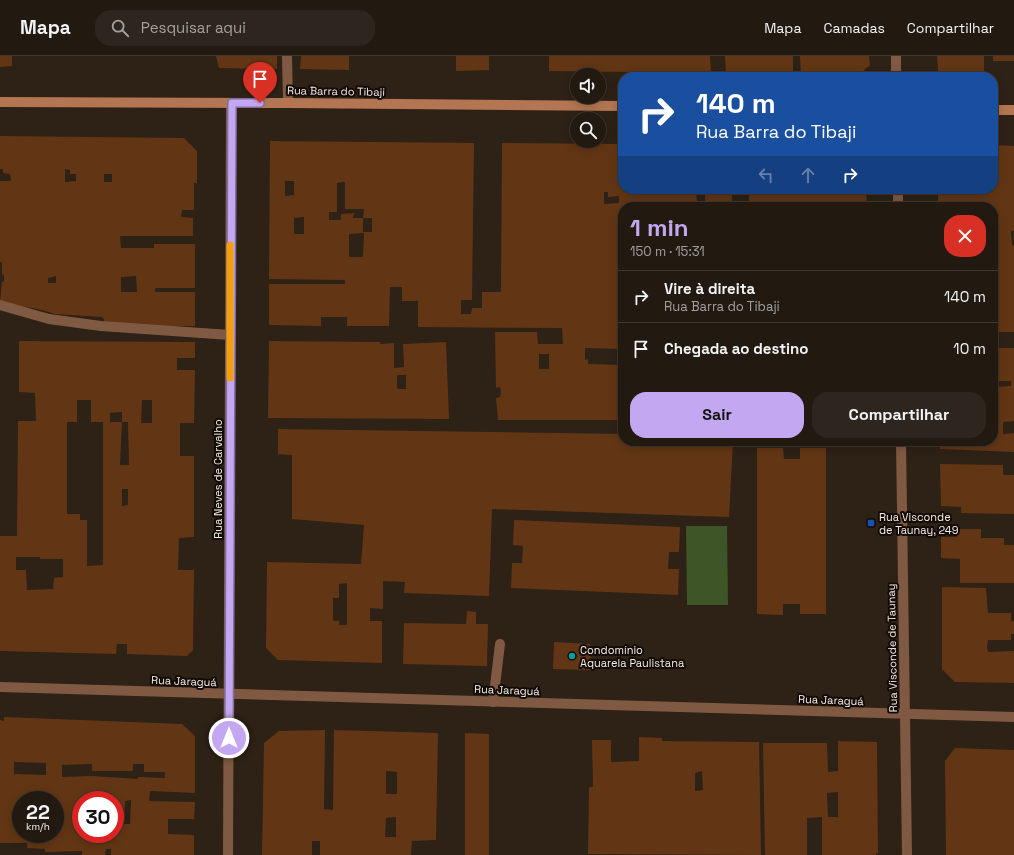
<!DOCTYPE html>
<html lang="pt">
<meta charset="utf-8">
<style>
:root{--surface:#221910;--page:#2e261e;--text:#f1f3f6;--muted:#a2a09f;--line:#3f3830;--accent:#c4a7f1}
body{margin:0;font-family:"Space Grotesk",sans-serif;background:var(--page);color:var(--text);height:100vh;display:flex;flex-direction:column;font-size:15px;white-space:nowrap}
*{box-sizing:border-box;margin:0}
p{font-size:13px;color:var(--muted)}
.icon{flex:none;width:22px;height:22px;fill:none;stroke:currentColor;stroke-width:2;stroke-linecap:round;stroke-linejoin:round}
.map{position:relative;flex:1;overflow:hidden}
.details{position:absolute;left:618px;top:146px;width:380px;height:244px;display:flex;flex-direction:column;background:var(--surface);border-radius:16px;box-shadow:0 2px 10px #0003,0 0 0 1px var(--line)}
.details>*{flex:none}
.top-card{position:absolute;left:618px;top:16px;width:380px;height:122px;border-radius:16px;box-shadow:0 2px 10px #0003,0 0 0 1px var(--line);background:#1a4fa0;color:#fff;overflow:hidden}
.fabs{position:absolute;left:570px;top:12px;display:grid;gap:8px}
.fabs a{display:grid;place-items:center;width:36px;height:36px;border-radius:50%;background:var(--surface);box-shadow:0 2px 10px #0003,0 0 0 1px var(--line);font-size:20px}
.speed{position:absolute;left:12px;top:735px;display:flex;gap:8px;font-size:20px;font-weight:700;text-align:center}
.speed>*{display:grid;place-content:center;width:52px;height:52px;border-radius:50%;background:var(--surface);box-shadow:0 2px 10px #0003,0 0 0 1px var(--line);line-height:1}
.speed small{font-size:10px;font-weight:400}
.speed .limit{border:6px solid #d22;background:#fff;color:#111}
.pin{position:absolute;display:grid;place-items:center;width:34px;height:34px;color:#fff;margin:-41px -17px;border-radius:50% 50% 50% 0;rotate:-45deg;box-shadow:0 0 4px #0007}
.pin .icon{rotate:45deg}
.me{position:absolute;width:44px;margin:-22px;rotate:0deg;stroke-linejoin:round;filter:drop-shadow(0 0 3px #0008)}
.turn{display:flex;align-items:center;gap:14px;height:84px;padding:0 12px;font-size:18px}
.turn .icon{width:52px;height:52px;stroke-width:2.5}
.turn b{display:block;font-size:28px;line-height:34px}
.lanes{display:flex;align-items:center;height:38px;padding:0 12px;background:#0003;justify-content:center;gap:20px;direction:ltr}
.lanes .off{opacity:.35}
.round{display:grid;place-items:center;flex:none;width:42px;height:42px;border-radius:16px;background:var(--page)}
.overview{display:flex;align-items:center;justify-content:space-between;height:68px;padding:0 12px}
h1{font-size:24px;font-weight:600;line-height:30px;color:var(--accent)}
.cta{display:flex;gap:8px;margin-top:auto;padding:8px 12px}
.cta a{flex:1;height:46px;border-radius:16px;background:var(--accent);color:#111;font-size:16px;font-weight:600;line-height:46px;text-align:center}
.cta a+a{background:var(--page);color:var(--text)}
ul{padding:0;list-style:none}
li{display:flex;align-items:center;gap:12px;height:52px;padding:0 12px;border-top:1px solid var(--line)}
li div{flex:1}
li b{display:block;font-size:15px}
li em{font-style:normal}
header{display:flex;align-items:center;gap:24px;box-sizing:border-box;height:56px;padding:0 20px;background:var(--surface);border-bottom:1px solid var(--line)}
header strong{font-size:19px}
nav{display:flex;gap:22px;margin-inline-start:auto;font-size:14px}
.search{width:280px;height:36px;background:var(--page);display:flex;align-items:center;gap:10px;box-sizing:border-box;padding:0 14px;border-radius:16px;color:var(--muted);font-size:15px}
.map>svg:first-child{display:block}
.green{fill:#3e5527}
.building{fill:#623614;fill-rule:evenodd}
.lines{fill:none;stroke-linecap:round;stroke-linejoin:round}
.lane{stroke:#805943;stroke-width:10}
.street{stroke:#805943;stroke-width:10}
.secondary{stroke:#b47652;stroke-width:10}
.route-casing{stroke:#7f6d9d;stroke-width:10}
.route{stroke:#c4a7f1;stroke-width:7}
.slow{stroke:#f59e0b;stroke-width:7}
.transit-dot{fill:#1a4fb4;stroke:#120c07;stroke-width:1.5}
.culture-dot{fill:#0f9aa8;stroke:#120c07;stroke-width:1.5}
.labels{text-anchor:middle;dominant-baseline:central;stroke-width:4;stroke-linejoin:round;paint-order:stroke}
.street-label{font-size:11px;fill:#f6ece5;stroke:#120c07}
.poi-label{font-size:11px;fill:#f6ece5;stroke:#120c07;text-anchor:start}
</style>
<header>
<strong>Mapa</strong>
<div class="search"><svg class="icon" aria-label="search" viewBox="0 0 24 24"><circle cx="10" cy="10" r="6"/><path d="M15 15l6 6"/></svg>Pesquisar aqui</div>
<nav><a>Mapa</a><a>Camadas</a><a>Compartilhar</a></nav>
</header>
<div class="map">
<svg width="1014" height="799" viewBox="0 0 1014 799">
<rect width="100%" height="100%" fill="#2e2116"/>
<path class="green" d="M686,470H727L728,549H687Z"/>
<g class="building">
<path d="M0,0H12V10L0,11Z"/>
<path d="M216,0H277V13L219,12Z"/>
<path d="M301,0H349V14L300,13Z"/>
<path d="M456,0H489V14L456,15Z"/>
<path d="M549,0H710L711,17L549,15Z"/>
<path d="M725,0H793V18L726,17Z"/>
<path d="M800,0H869L870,9L856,21H801Z"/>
<path d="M937,0H984V19H943L938,15Z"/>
<rect x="993" y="0" width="21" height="5"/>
<path d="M0,80L184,82L197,95V127H194V154H182L181,161L193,162V180H120L121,192H154V188H195V232H155V236H195V270H103L104,263L102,261L55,258L42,254L0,246L2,226H4V218L2,220V206H0V125H11L10,118L3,117V113H0ZM65,113L70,114V118H76V125L65,126ZM104,118H112V126H104ZM56,220V227H48V222ZM136,220L137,236H121V221Z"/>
<path d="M270,85L474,87L472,244H461V258H471L472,252H482V236H501L502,87L623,88V133H866L867,151H749V135L732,136V151H623V293L585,292V304L588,303V308L621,309L622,301H623V364H498L496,342L500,341L501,335L500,331L496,332L495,276H537L538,288H563L562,272L418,271V245H402V231H390L389,270H347V261H321V270L269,269V228H345V224L269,223ZM285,125H294V139L285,140ZM342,126H345V153H364L363,162H372V176H363V162H353L354,157L341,158V164H329V156H337V127ZM705,134V146H697L696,135ZM604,136H608V141L619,140V147L604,148ZM304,161V178H294V162ZM364,177L363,201H349V178ZM539,298H549V313H539Z"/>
<path d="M993,89L1014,90V175H1011L1012,189H1014V276H993V151H938V133H993Z"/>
<path d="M19,285L195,286V302H177V314H195L194,367H180V400H194V481L179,482L178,514H194L193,594L187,600L127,598V588H117L116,598L0,595V480H17L18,365H36L35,337L19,336ZM77,344H91V366H103V509L87,510V464H80V458H67V366H77ZM142,344H152V367H141ZM122,356V366H128L129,409H120L122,366H110V357ZM122,433H128V449L122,450ZM16,501H40V503H63V521L54,522L53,533L27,534L26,514H16Z"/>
<path d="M269,285L380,286V288L394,287V312L404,311L403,288L446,286L449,363L268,362ZM397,319H406V333H397Z"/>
<path d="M993,292H1014V365L1003,366V378L1014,377V396L940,393V385H993V331L1011,330V325H993Z"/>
<path d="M278,373L623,378V385H733L729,461L492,453L489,540L404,537L405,526L383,525V553L370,552V565H382V607L278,604L266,592L267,506L361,508L364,469L292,463V399L278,398ZM347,527V569H339V565H333V542H339V528Z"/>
<path d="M757,392H783L784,403H800V392H826V558H800V548H783V559L757,558Z"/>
<path d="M940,408L1003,409V419H1014V458L961,457V451L941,450Z"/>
<path d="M514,464L680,471L679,496H669L668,513H679L678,539L511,532L512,507H522L523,490L513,489Z"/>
<path d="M957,473H981V482H1004V489H1014V527H960V503L941,502V481H957Z"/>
<path d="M942,531L986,532L988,557H1011V565H1014V578H1011V584H988L987,592L988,596L1014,595V627L955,626L942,613Z"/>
<path d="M467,555L476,556V568H488L487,610L403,608L404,567L466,568Z"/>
<path d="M554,586L590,588L591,614L553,613Z"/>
<path d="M4,661L182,668L195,680V737L150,735L149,745L195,746L194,763H168V778L194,779V799H111V793H106L105,799H82V795L45,796V793L27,792V787H0V664L4,665ZM14,706L46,707V719L14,718ZM92,708V715H133V708H144V716H165V722L138,721V723L92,720L62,721V709ZM21,744H55V778H21ZM81,744H115V778H81ZM131,744L130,768H124L125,745Z"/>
<path d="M325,674L324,753L333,754L334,674L438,677L436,784L412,785L411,799H320V785H312V799H262L264,687L279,675ZM386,715L397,716V738H386ZM396,761V781H385L386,762Z"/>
<path d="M465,677L489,678V799H465Z"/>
<path d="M639,681L662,682V685L759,686L761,799L588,798L589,731H593L592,684H611V706L639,705ZM702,715L703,734L695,735V717Z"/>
<path d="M838,685L877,686L878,797H876V799H822V761L807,762V799H765L763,687H827L828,716L838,715ZM838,736V761H828L827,737Z"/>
<path d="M955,692L1014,694V799H946L945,705Z"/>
</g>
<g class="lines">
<g class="lane">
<path d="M287,0L288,47"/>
<path d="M0,249L49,263L101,270L230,279"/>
<path d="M493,646L500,588"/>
</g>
<g class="street">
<path d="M896,21V0"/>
<path d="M898,133V151"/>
<path d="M901,385L907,799"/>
<path d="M0,631L1014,661"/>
<path d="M228,799L231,47"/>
</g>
<g class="secondary">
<path d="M0,46L288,47L623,50"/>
<path d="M993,54H1014"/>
</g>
</g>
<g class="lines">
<defs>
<path id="route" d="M229,682L232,47H260"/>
</defs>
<use href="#route" class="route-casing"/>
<use href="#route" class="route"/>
<path class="slow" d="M230,322V189"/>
</g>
<rect class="transit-dot" x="867" y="463" width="8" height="8" rx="2"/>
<circle class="culture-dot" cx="572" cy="600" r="4"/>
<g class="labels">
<g class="street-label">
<text transform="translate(336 35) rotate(1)">Rua Barra do Tibaji</text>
<text transform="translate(218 423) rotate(-90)">Rua Neves de Carvalho</text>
<text transform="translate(892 592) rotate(-91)">Rua Visconde de Taunay</text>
<text transform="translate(184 625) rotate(2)">Rua Jaraguá</text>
<text transform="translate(507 634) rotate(2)">Rua Jaraguá</text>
<text transform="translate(831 644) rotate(2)">Rua Jaraguá</text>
</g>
<g class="poi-label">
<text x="879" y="461">Rua Visconde<tspan x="879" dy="13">de Taunay, 249</tspan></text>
<text x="580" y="594">Condomínio<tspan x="580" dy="13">Aquarela Paulistana</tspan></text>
</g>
</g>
</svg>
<div class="fabs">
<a><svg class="icon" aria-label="sound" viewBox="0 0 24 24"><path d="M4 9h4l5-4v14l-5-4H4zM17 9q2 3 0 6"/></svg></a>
<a><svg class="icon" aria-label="search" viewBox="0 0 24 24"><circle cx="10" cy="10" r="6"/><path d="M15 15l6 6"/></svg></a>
</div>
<div class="speed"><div>22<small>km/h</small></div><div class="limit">30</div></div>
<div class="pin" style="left:260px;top:47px;background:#d93025"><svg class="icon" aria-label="arrive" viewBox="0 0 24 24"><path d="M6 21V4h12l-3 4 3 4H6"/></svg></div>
<svg class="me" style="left:229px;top:682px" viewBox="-20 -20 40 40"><circle r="17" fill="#c4a7f1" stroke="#fff" stroke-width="3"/><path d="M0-11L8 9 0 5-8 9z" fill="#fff"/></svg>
<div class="top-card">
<div class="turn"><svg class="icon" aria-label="right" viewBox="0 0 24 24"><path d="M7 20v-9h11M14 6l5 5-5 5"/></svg><div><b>140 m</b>Rua Barra do Tibaji</div></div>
<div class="lanes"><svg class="icon off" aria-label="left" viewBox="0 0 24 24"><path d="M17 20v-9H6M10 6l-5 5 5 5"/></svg><svg class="icon off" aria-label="ahead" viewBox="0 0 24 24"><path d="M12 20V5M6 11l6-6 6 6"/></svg><svg class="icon" aria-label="right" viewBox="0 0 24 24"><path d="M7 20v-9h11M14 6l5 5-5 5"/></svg></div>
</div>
<section class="details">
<div class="overview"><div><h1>1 min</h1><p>150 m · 15:31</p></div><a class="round" style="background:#d93025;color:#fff"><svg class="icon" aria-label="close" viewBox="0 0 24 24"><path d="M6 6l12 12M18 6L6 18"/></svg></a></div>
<ul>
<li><svg class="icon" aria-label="right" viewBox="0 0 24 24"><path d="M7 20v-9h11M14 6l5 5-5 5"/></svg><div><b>Vire à direita</b><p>Rua Barra do Tibaji</p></div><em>140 m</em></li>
<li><svg class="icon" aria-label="arrive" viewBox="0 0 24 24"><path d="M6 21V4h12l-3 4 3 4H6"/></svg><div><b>Chegada ao destino</b></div><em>10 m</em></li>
</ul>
<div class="cta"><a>Sair</a><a>Compartilhar</a></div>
</section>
</div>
